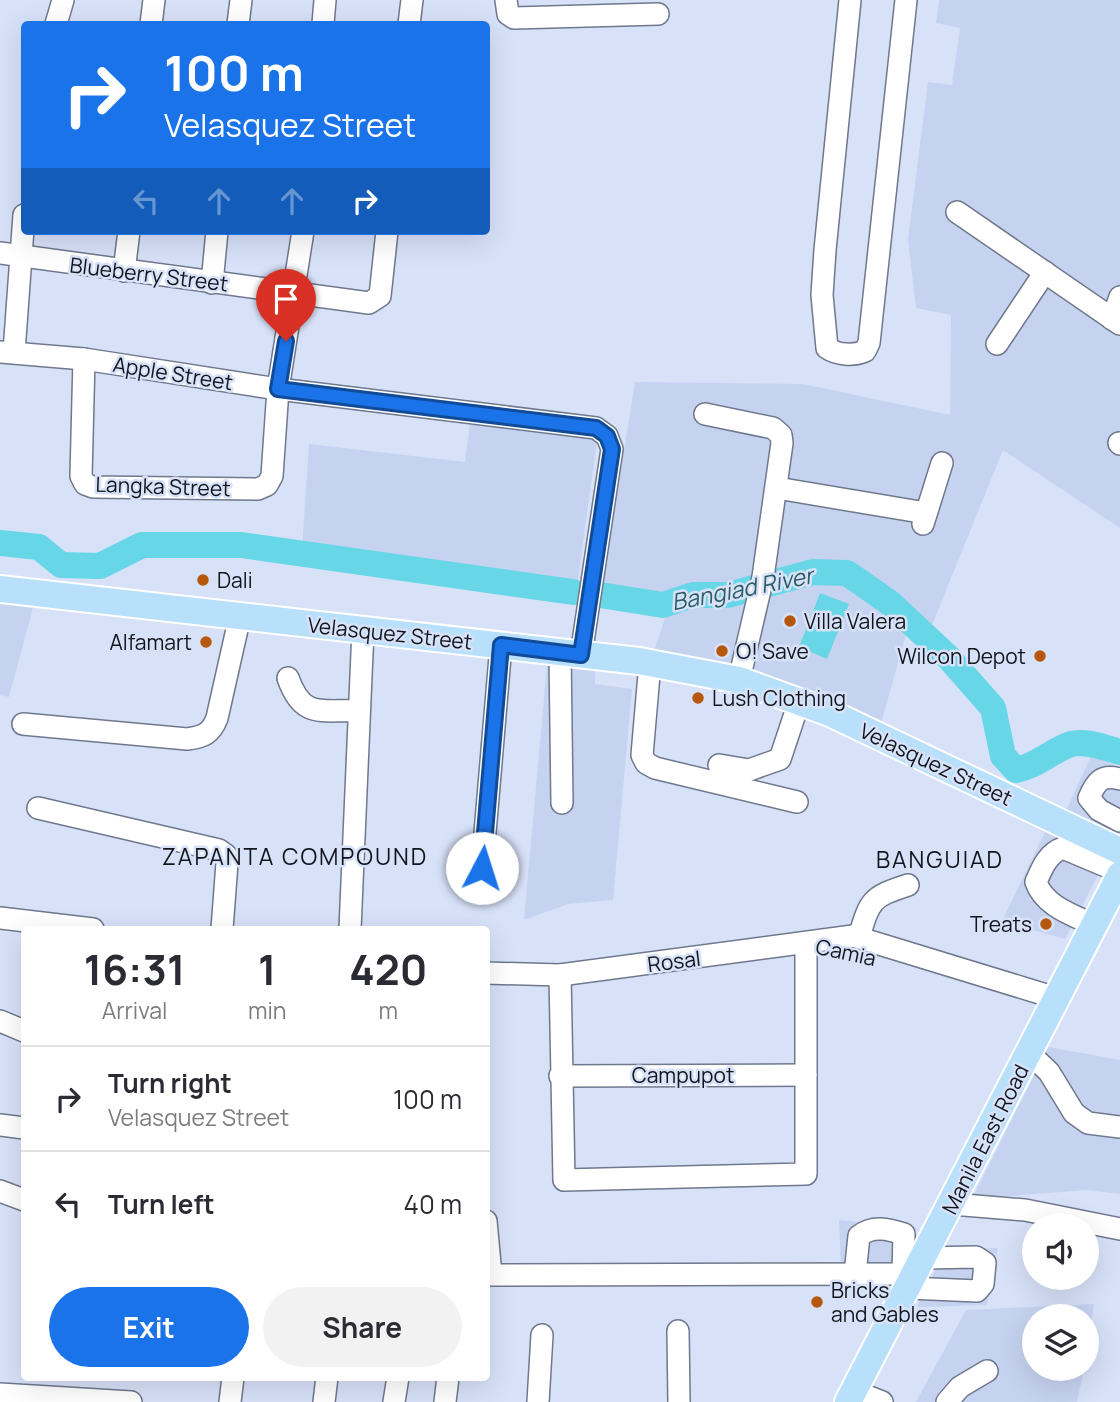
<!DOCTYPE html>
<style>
:root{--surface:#fff;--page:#f2f2f3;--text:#2b2b33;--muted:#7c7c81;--line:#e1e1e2;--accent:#1a73e8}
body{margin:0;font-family:Manrope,sans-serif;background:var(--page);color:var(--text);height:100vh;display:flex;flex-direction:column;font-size:26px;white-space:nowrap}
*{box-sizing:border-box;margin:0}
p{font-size:23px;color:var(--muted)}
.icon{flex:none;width:38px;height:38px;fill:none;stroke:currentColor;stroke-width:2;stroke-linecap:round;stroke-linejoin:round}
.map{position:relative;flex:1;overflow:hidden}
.side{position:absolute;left:21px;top:926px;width:469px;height:455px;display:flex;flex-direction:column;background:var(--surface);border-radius:7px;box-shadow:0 7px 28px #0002}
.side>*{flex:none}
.top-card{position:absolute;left:21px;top:21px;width:469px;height:214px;border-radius:7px;box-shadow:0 7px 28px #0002;background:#1a73e8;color:#fff;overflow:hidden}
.fabs{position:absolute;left:1022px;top:1213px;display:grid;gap:14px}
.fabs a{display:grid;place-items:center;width:77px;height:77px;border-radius:50%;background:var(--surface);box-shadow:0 7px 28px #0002;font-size:35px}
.pin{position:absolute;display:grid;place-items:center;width:60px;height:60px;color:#fff;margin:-72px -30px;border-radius:50% 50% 50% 0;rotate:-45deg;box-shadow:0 0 7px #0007}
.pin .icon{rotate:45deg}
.me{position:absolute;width:77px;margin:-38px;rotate:5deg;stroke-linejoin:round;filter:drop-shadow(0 0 5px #0008)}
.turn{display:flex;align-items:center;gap:24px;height:147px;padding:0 28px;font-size:32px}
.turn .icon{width:91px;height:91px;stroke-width:2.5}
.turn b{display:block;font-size:49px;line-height:60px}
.lanes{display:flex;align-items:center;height:66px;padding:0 28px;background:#0003;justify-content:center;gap:35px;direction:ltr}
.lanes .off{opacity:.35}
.eta{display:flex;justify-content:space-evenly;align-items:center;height:119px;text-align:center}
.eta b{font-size:42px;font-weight:700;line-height:49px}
.action{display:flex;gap:14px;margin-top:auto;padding:14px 28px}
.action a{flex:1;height:80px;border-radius:42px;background:var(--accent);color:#fff;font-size:28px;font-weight:700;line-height:80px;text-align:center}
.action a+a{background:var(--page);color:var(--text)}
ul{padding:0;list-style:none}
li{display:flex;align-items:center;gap:21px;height:105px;padding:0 28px;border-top:2px solid var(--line)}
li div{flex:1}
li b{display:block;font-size:26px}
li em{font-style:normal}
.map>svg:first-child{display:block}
.built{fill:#c6d3f0}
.water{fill:#67d6e6}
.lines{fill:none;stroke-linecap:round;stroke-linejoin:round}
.river{stroke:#67d6e6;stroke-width:26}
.minor-casing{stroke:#6f788c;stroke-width:24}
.major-casing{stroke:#fff;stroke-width:30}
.minor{stroke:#fff;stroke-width:21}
.major{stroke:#b8e0fa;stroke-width:26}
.route-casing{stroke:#114b97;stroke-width:18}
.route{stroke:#1a73e8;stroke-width:12}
.poi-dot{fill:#b6580c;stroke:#d7e1f8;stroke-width:2.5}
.labels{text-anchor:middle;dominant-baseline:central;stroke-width:5;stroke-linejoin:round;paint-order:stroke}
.street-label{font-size:21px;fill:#11151c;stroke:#d7e1f8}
.poi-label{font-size:21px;fill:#11151c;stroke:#d7e1f8;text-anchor:start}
.water-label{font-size:23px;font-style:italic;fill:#2d5d64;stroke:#d7e1f8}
.neighbourhood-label{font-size:23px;letter-spacing:2px;fill:#11151c;stroke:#d7e1f8}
</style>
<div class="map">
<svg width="1120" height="1402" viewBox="0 0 1120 1402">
<rect width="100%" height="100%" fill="#d7e1f8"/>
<g class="built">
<path d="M939,0H1120V528L1003,450L932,625L915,617L856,569L821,565L725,589H687L663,598L602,588L635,382L803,384L950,415L951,315L916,308L908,239L928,82L952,85L960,28L936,23Z"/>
<path d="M470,424L597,440L577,586L302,550L309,444L465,462Z"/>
<path d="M821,575L848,578L886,603L909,624L880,727L751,675L764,590Z"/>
<path d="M0,595L35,600L9,697L0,695Z"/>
<path d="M747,595L734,673L653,654L668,609L697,600H727Z"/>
<path d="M547,665L595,669V684L632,689L613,900L568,904L524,920Z"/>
<path d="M1092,754L1120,768V839L1064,815Z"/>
<path d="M1048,826L1109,854L1065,939L1002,921Z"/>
<path d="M1048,1047L1120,1060V1194L1087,1190L972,1199Z"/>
<path d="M839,1220L917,1228L899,1268L841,1267Z"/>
<path d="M998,1248L987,1305L917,1307L945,1250Z"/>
<path d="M1094,1304L1087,1354V1316H1034V1368L1084,1369L1077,1402H916L966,1310Z"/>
</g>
<path class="water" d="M820,593L849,604L827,659L799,647Z"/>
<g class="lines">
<g class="river">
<path d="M0,543L39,547L61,565L100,566L142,545H241L573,592"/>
<path d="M594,594L663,605L693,595H728L813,572L847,573L890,603L949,658L993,708L1003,756L1016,770C1037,766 1051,751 1071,744C1086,740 1106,748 1120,752"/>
</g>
<defs>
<g id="minor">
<path d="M506,0L508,14L514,18L658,14"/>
<path d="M850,0L825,250L822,295L827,348C837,355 854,356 865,351L869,343L906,0"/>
<path d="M56,24L63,0"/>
<path d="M151,24L154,0"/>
<path d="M238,24L241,0"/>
<path d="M323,24L325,0"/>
<path d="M409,24L412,0"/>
<path d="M957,212L1120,324"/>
<path d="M0,253L369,303L380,296L387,231"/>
<path d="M124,271L129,231"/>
<path d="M212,283L217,231"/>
<path d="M1112,319L1120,297"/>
<path d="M997,344L1045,272"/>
<path d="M0,352L84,359L278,389L596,428L607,436L612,449L581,655"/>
<path d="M14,352L24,215"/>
<path d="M84,359L81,476L85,484L93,487L258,489L267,485L272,476L278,389L303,231"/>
<path d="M705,414L773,428L781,435L782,443L763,577L739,680"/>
<path d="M1119,443L1120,444"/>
<path d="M777,488L926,513"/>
<path d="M923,524L942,463"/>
<path d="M560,652L562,803"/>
<path d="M650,663L642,755L646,763L655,768L797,802"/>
<path d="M288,678C303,720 321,709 359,711"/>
<path d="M23,724L187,739C203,737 211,734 217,718L240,616"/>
<path d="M719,765L749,770L780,759L799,702"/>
<path d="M1120,779C1102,774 1096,781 1089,798L1099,810L1120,821"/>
<path d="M38,808L219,850L226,855L227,863L222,929"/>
<path d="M482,868L501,645"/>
<path d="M0,918L93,929"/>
<path d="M1094,925C1073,915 1044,906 1036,882C1042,868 1048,853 1063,848L1120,872"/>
<path d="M350,929L363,630"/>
<path d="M859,937C870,900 871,897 908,885"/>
<path d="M486,973L560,975L853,936L1056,998"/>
<path d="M560,975L564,1180L806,1174V944"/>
<path d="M0,1021L24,1031"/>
<path d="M1029,1053L1049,1072L1074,1113L1088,1123L1120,1127"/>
<path d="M560,1076L806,1075"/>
<path d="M0,1125L24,1128"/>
<path d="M0,1191L24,1200"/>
<path d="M952,1204L1025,1210L1120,1229"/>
<path d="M486,1221L491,1275L917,1274"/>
<path d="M855,1274L859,1236C873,1225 888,1229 904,1234L903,1274"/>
<path d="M909,1288L977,1291L983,1284L985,1263L976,1257L925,1258"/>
<path d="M678,1331L679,1402"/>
<path d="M854,1391L882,1402"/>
<path d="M0,1394L131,1402"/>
<path d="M230,1402L233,1377"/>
<path d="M324,1402L327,1377"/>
<path d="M394,1402L398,1377"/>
<path d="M445,1402L448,1377"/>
<path d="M538,1402L542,1335"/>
<path d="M947,1402L960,1387L987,1371"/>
</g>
<g id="major">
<path d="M0,589L639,661L739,680L830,713L1120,851"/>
<path d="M848,1402L1120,875"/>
</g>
</defs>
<use href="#minor" class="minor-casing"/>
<use href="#major" class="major-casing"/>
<use href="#minor" class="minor"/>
<use href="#major" class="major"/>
</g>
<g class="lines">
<defs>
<path id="route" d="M286,341L278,389L596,428L607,436L612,449L581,655L501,645L482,868"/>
</defs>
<use href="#route" class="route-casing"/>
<use href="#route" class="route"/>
</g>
<g class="poi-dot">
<circle cx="203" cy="580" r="7"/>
<circle cx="790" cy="621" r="7"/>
<circle cx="206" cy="642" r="7"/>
<circle cx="722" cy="651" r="7"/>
<circle cx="1040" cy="656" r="7"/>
<circle cx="698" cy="698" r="7"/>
<circle cx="1046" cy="924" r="7"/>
<circle cx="817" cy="1302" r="7"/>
</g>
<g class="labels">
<g class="street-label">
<text transform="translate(149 274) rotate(7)">Blueberry Street</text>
<text transform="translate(173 373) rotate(9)">Apple Street</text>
<text transform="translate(163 486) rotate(2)">Langka Street</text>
<text transform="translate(390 633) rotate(6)">Velasquez Street</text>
<text transform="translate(936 764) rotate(25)">Velasquez Street</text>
<text transform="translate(846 952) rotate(12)">Camia</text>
<text transform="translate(674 961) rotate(-7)">Rosal</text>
<text x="683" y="1075">Campupot</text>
<text transform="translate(985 1139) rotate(-63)">Manila East Road</text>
</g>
<g class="poi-label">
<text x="217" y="580">Dali</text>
<text x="804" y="621">Villa Valera</text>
<text x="192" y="642" text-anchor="end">Alfamart</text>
<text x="736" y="651">O! Save</text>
<text x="1026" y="656" text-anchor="end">Wilcon Depot</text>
<text x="712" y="698">Lush Clothing</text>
<text x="1032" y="924" text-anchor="end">Treats</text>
<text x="831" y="1290">Bricks<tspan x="831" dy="24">and Gables</tspan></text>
</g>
<g class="water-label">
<text transform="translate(742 588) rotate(-11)">Bangiad River</text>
</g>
<g class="neighbourhood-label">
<text x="295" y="856">ZAPANTA COMPOUND</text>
<text x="940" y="859">BANGUIAD</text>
</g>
</g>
</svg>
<div class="fabs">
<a><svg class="icon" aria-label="sound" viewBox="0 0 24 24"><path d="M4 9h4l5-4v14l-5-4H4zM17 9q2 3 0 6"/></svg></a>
<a><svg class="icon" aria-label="layers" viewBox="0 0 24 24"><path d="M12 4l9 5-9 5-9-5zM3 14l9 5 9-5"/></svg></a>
</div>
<div class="pin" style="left:286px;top:341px;background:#d93025"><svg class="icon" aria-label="arrive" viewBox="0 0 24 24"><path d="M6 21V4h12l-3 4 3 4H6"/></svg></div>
<svg class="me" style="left:482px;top:868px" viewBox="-20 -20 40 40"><circle r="19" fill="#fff"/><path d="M0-13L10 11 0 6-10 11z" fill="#1a73e8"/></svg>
<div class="top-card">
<div class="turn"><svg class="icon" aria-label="right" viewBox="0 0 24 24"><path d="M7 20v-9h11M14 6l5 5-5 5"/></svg><div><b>100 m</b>Velasquez Street</div></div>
<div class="lanes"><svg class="icon off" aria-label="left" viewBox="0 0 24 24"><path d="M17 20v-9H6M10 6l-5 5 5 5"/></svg><svg class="icon off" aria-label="ahead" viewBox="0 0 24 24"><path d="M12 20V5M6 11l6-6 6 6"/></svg><svg class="icon off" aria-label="ahead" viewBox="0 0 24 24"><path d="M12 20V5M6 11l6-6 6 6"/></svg><svg class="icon" aria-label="right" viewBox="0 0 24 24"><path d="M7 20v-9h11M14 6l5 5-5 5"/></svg></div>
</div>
<section class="side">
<div class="eta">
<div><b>16:31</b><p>Arrival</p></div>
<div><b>1</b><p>min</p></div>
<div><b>420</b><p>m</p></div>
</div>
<ul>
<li><svg class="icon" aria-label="right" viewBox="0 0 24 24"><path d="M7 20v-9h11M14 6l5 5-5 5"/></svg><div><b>Turn right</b><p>Velasquez Street</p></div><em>100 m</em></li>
<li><svg class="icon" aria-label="left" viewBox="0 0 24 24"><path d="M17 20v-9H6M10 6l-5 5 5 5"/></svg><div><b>Turn left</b></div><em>40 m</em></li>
</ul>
<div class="action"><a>Exit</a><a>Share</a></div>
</section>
</div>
